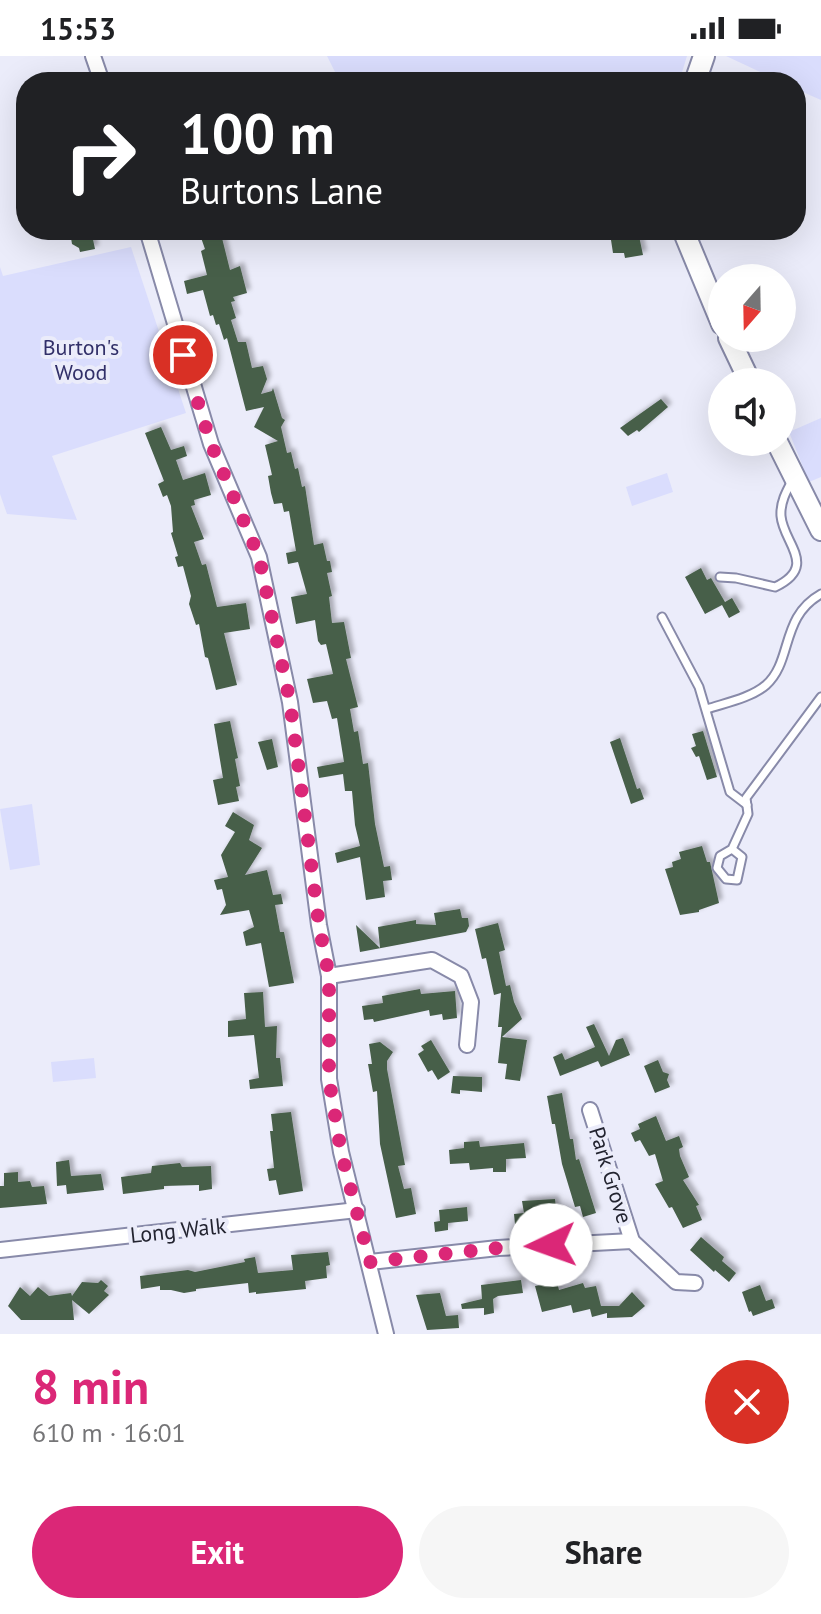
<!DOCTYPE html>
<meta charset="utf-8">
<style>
:root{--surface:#fff;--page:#f6f6f6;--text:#202124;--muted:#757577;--accent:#db2777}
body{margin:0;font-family:"PT Sans",sans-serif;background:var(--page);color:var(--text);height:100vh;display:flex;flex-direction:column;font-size:30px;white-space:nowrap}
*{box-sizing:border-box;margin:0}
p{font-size:26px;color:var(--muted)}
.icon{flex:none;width:44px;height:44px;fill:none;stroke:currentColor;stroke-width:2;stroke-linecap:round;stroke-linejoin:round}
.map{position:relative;height:1278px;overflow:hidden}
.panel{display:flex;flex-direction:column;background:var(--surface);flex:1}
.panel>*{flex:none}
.hud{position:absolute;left:16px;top:16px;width:790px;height:168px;border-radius:32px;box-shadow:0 8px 32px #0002;background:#202124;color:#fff;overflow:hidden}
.needle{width:52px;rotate:200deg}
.buttons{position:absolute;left:708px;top:208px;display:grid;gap:16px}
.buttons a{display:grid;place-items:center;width:88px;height:88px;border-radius:50%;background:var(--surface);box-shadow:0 8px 32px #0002;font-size:40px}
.pin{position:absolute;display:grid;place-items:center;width:68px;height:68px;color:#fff;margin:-34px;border:4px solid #fff;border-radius:50%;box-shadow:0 2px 8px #0007}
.me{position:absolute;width:88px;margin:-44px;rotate:267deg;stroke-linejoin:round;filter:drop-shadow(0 0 6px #0008)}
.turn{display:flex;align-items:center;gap:28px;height:168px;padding:0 32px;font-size:36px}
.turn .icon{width:104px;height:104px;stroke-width:2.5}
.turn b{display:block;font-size:56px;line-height:68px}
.round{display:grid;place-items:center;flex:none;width:84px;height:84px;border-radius:42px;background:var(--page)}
.summary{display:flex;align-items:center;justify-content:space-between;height:136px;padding:0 32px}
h1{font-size:48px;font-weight:700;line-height:60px;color:var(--accent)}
.primary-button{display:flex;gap:16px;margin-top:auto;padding:16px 32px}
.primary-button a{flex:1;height:92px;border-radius:48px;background:var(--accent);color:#fff;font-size:32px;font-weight:700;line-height:92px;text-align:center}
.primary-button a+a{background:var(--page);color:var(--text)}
.status{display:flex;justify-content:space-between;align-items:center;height:56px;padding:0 40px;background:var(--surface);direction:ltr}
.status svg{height:22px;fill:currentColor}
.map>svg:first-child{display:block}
.green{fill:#daddfd}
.building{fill:#475e49;filter:url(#shadow)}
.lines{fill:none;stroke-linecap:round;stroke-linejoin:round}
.lane-casing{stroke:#888aa9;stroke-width:11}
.street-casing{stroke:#888aa9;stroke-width:18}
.secondary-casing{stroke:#888aa9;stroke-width:24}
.lane{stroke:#fff;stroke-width:7}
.street{stroke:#fff;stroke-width:14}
.secondary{stroke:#fff;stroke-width:20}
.route{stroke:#db2777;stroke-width:14;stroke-dasharray:0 25.2}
.labels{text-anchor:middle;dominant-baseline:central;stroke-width:8;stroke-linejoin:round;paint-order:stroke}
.park-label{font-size:22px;fill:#312f68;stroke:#ebecfa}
.street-label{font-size:22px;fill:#232430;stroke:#ebecfa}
</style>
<div class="status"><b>15:53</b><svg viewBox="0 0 49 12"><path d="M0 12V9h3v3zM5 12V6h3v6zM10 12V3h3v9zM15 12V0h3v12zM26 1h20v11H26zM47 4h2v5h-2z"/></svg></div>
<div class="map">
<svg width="821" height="1278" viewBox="0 0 821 1278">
<defs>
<filter id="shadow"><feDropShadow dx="4" dy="-4" stdDeviation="2" flood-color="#0004"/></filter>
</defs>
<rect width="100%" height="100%" fill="#ebecfa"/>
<g class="green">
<path d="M327,0H687L679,26H340Z"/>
<path d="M726,0H821V44L796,33V26H782Z"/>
<path d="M131,191L186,357L52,400L77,464L7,458L0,438V211L3,220Z"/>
<path d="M821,362V421L809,426L789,376Z"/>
<path d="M667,417L673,436L632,450L626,431Z"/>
<path d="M32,748L40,809L10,814L0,753Z"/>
<path d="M94,1002L96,1022L53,1026L51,1006Z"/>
</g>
<g class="building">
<path d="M74,174H91L95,193L80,196L79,192L72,188L71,182Z"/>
<path d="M201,174H220L230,214L240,210L247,237L233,241L235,245L231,246L236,262L231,264L238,286H246L252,312L263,310L267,323L261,338L272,335L273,332L282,362L285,364L281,371L287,397L291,396L295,413L298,412L302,431L305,430L314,489L323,487L327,505H330L332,516L327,517L332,540L329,541L332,567L344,566L351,602L346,603L358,651L350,653L354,676L358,675L363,708L368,707L375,768L384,811L390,810L392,824L383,825L385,841L366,844L360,801L337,807L335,797L360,790L355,769L352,735H345L343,718L319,722L317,711L344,706L337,662L332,663L327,645L313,647L307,623L333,618L326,588L321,589L318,585L315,564L296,568L291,541L307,538L298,506L288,508L286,497L296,495L289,455L284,456L282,447L274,448L271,437L268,420L272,419L265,389L278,385L254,371L264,351L246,355L227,282L224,284L219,268L216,269L213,259L210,260L203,234L187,238L184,225L207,219L201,195L205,193L199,176Z"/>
<path d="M639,180L643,199L625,202L624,197H613L611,184Z"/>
<path d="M661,343L668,351L639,376L637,374L628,380L620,372Z"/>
<path d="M161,371L171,394L184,390L187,400L176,404L183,424L205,417L211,439L194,444L195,449L191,450L204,483L194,486L202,509L206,508L217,551L246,547L250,573L224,577L237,629L216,634L208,602L205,601L199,568L196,569L189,548L191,540L183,510L178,511L175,501L178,500L171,477L173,476L171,450L167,439L163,441L158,428L164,425L145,377Z"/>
<path d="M701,512L707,524L711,522L725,546L732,542L740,556L729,562L722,549L705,558L685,521Z"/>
<path d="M230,665L238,702L235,703L240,730L236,731L239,745L218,749L213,724L223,722L214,668Z"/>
<path d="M703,675L717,721L707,724L699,700L696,701L691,692L696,690L692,678Z"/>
<path d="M620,682L637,733L640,732L644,743L631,748L610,686Z"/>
<path d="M272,683L278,711L267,714L258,686Z"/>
<path d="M233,756L254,769L249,784L262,792L245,819L267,814L273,839L281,838L283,848L275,849L280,876H284L294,927L269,931L261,887L246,890L243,876L254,871L249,854L220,859L226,849L222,833L217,834L214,824L228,821L221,799L235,776L225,770Z"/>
<path d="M702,790L707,806H710L719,847L699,854V856L680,859L665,813L673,811L672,806L681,803L679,796Z"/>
<path d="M460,853L462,862H468L469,870L466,876L360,896L356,869L380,892L378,871L416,864V868L436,869L434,857Z"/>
<path d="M498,867L505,894L499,896L506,930L510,929L514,946L522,963L502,981L527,984L520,1025L505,1023L507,1008L498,1007L502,971H498L501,937L494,939L486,902L482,903L475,873Z"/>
<path d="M420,933L421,938L455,935L457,962L443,964L442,958L430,960L429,954L374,966L373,963L364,964L362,950L383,947L382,940Z"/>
<path d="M263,936L265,971L277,970L276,1002H280L283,1030L250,1033L249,1024L259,1022L254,979L228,981V965L246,963L244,937Z"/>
<path d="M594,968L609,1000L616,984L623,982L630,999L601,1011L598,1005L560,1020L553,1001L562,997L565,1004L595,991L586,971Z"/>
<path d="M431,984L450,1016L438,1024L432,1014L428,1016L418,998L424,994L421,990Z"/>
<path d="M380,986L393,996L387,1005V1013L405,1109L398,1110L404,1133L411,1132L416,1158L396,1162L380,1088L377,1035L373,1036L368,1008H372L369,988Z"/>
<path d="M658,1004L663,1016L669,1018L667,1024L670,1031L655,1037L644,1010Z"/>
<path d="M453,1020L482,1021V1036L460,1034V1038L451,1037Z"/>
<path d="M562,1037L570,1083H573L576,1104L579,1103L596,1157L583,1161L580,1150L575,1151L562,1108L555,1068H552L547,1040Z"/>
<path d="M291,1056L303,1135L279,1139L276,1124L269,1125L267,1113L274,1112L270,1075H273L271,1058Z"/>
<path d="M656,1060L666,1085L679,1080L683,1091L679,1093L680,1100L689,1121L683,1124L699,1149L696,1150L702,1164L683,1172L672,1151L669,1152L655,1128L663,1125L655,1098L649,1100L640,1084L635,1086L631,1077L640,1073L638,1068Z"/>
<path d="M479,1085L480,1091L524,1087L526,1102L506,1103V1116H493V1112L470,1114L469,1107L450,1108L449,1094L464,1092V1086Z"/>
<path d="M69,1104L71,1120L101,1118L104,1134L67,1138L66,1129L57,1130L56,1106Z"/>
<path d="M180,1107L182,1111L211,1110L212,1133L199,1135V1129L164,1130V1133L123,1138L121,1121L151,1117L152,1110Z"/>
<path d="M18,1116V1126L30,1125L32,1131L44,1130L47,1148L0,1152V1130H4V1117Z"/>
<path d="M555,1143L557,1162L515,1168L514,1158L524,1157L522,1145Z"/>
<path d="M467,1151L468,1165L448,1167V1174L435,1176L434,1166L440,1165L439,1154Z"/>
<path d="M701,1181L724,1201L722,1205L736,1217L729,1226L715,1214L714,1216L690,1194Z"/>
<path d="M328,1196L330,1209L326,1210L327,1222L305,1225L306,1233L256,1238V1236L249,1237L248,1227L196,1233V1235L184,1237L171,1234H160V1230L141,1233L140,1220L188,1214L195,1216L245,1206L244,1203L255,1201L258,1217L293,1214L291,1199Z"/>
<path d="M101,1224L108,1230L104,1235L109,1239L89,1258L72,1244L74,1264H21L8,1250L20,1231L30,1240L38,1231L49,1240L71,1237L72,1240L82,1226L98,1227Z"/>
<path d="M521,1224L523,1237L498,1240L493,1243L494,1257L484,1259V1252L462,1253L461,1248L482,1243L481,1229Z"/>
<path d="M557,1226L559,1234L583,1227L585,1232L596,1230L601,1250H619L632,1236L645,1250L632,1261L607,1262V1257L592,1261L590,1253L573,1257L571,1249L542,1256L535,1230Z"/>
<path d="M760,1229L766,1245L772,1243L775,1252L753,1260L751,1255L749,1256L742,1236Z"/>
<path d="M440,1237L446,1260L458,1259L459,1272L427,1274L416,1239Z"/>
</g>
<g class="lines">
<defs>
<g id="lane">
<path d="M720,521L736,522L775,531C819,510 783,487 781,460C780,446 787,434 793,423"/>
<path d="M662,561L699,631L730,736L747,749"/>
<path d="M707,653C725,647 751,642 766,629C793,605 780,561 821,538"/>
<path d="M732,793L742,801L737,824L726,823L717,812L720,800L732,793L748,758L746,742L821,641"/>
</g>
<g id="street">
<path d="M93,0L102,26"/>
<path d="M147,174L211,388L259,501L290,646L319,869L329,920V1023L341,1096L386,1278"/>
<path d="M329,920L432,904L461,920L471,946L467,989"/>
<path d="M590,1054L632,1185L676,1226L695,1227"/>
<path d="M0,1194L357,1154"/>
<path d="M370,1206L498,1192L632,1185"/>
</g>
<g id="secondary">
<path d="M695,26L704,0"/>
<path d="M683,174L722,268"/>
<path d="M729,282L750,326"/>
<path d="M777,386L821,474"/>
</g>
</defs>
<use href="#lane" class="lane-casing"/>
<use href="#street" class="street-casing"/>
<use href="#secondary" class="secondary-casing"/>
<use href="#lane" class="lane"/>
<use href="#street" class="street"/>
<use href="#secondary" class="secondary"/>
</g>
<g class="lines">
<path class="route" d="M183,299L211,388L259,501L290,646L319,869L329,920V1023L341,1096L370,1206L498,1192L551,1189"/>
</g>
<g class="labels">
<g class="park-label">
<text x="81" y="291">Burton's<tspan x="81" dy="25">Wood</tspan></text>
</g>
<g class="street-label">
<text transform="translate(611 1119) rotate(73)">Park Grove</text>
<text transform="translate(178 1174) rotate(-6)">Long Walk</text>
</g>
</g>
</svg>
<div class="buttons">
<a><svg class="needle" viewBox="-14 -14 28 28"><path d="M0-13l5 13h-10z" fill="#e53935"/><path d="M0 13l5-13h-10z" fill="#757577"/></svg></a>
<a><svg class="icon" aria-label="sound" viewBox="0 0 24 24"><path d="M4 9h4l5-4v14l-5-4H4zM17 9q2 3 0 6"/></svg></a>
</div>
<div class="pin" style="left:183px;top:299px;background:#d93025"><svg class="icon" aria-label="arrive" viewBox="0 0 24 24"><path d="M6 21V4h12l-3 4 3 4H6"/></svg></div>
<svg class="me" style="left:551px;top:1189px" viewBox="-20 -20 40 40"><circle r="19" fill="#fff"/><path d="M0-13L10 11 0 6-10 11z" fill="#db2777"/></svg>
<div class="hud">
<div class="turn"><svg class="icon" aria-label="right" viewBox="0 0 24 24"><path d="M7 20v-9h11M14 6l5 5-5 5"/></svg><div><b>100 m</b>Burtons Lane</div></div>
</div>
</div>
<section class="panel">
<div class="summary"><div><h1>8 min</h1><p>610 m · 16:01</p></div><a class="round" style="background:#d93025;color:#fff"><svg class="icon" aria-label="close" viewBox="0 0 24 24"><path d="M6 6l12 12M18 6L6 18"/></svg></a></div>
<div class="primary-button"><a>Exit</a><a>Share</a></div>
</section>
